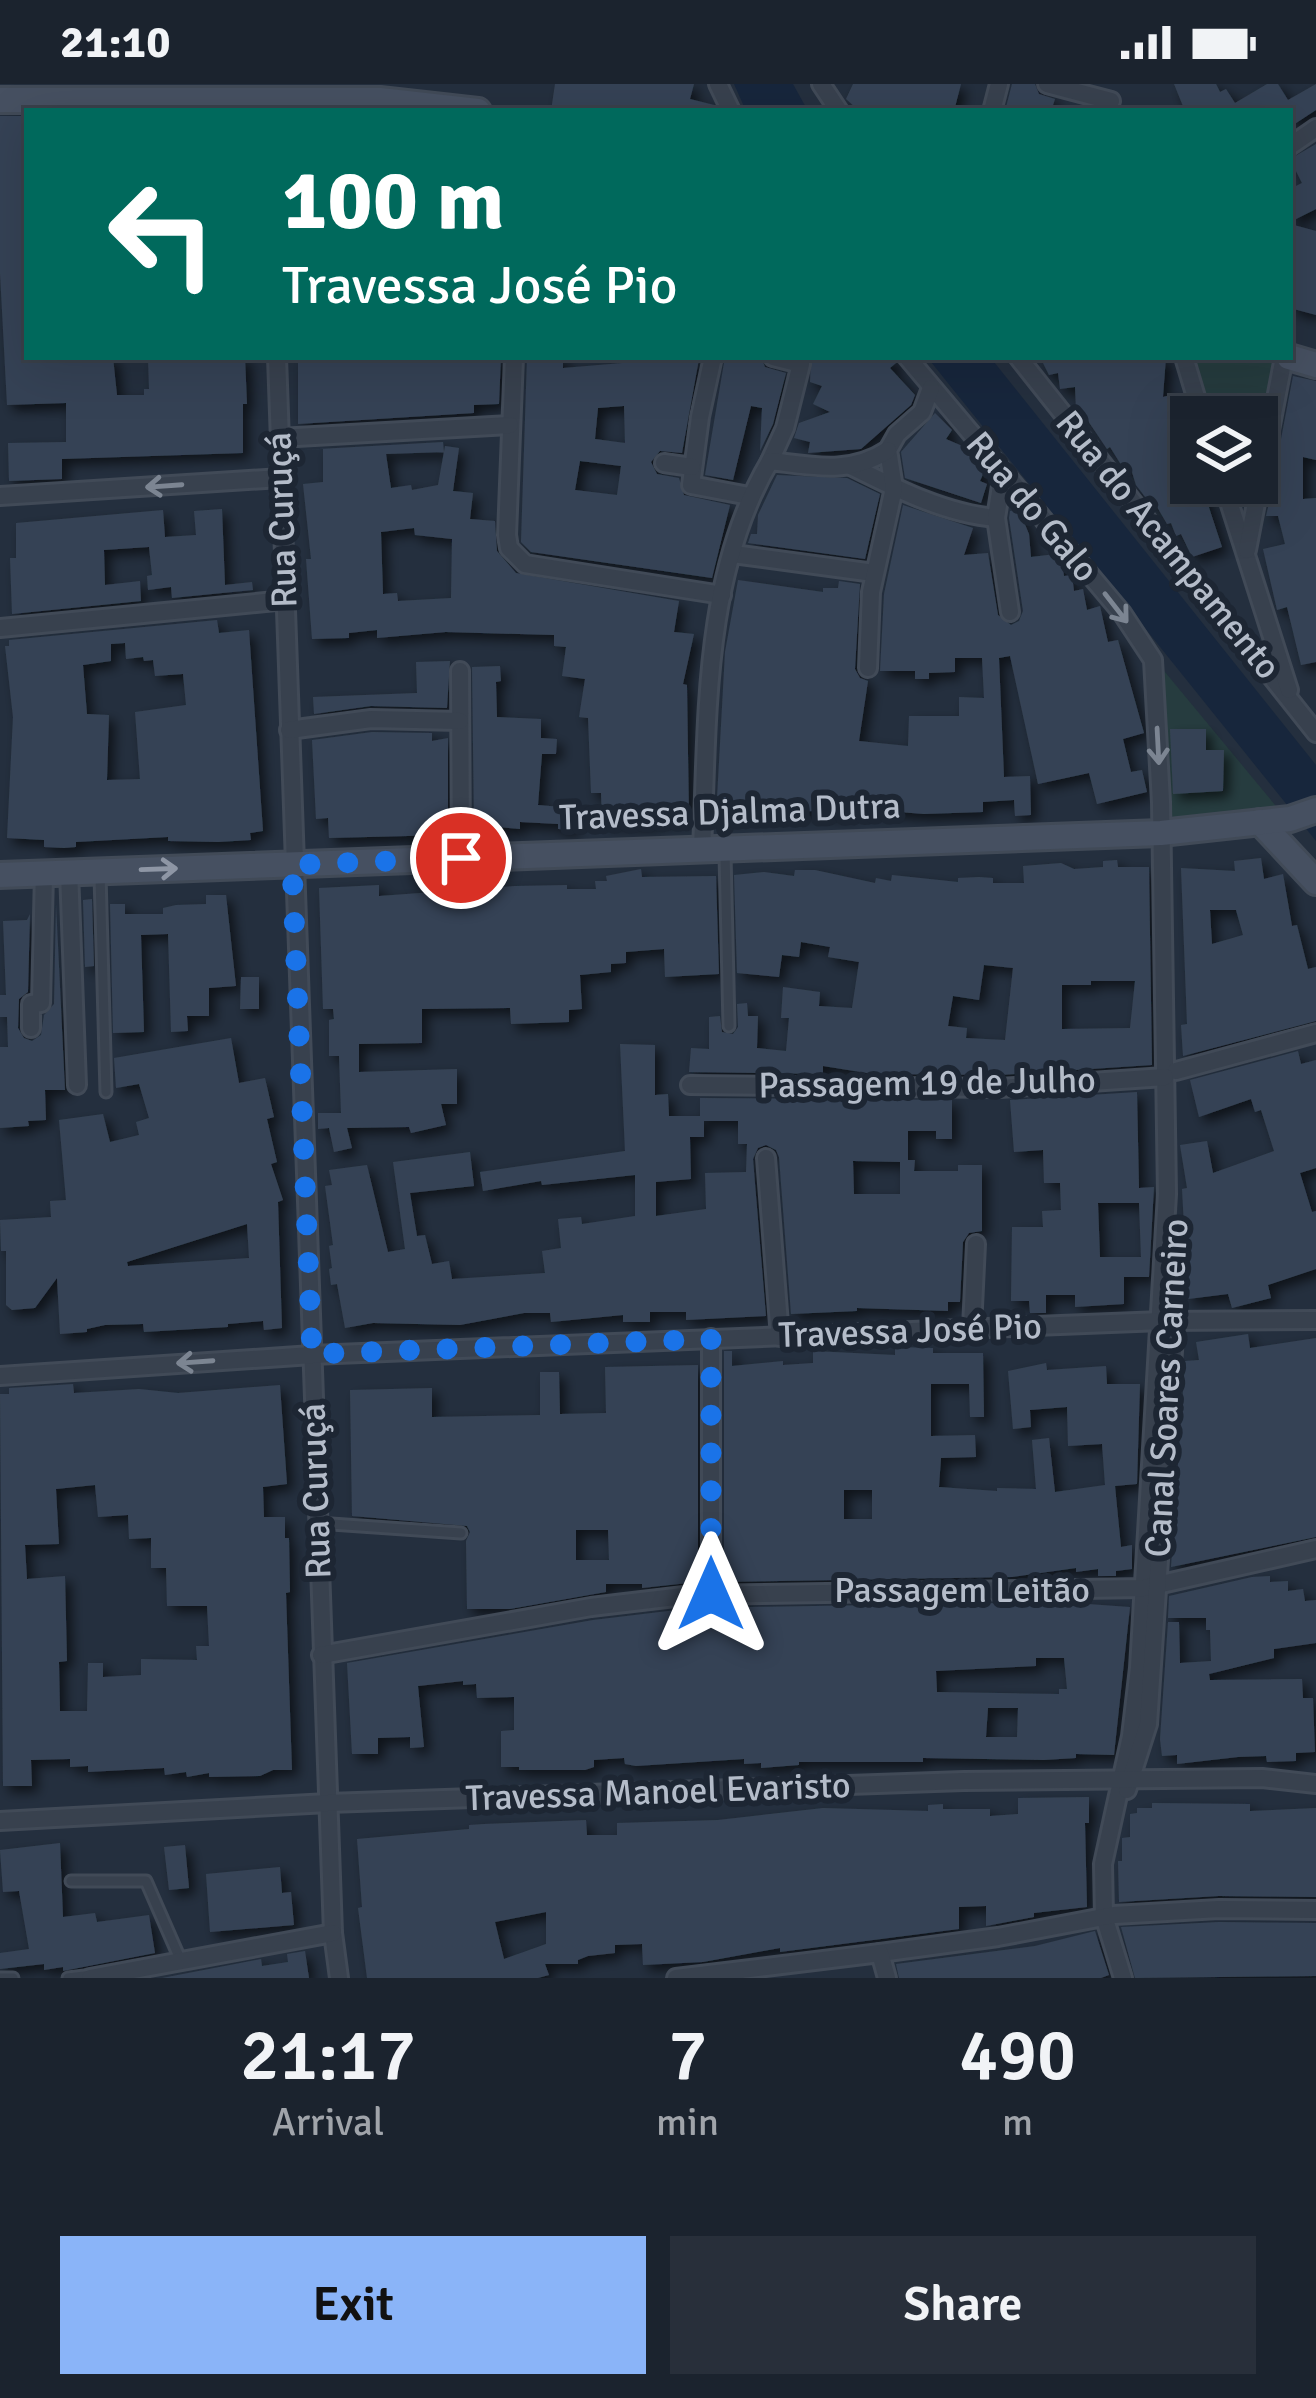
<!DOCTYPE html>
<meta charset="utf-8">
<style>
:root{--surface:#1b232e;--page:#282f3a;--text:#f1f3f6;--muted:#a0a4aa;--line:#39404a;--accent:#8ab4f8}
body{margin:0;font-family:Signika,sans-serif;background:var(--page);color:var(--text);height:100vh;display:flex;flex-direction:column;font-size:45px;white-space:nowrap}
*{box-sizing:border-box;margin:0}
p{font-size:39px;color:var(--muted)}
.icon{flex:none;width:66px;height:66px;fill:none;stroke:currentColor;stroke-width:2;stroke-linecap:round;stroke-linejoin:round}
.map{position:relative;height:1894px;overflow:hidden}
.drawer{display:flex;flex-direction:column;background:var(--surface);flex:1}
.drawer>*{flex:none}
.guide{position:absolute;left:24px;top:24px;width:1269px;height:252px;border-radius:0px;box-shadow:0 12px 48px #0002,0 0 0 3px var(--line);background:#00695c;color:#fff;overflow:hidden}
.tools{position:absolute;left:1170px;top:312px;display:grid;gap:24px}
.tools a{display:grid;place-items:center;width:108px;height:108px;border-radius:0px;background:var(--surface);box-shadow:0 12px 48px #0002,0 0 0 3px var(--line);font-size:60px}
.pin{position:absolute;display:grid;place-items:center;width:102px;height:102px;color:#fff;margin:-51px;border:6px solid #fff;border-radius:50%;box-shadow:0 3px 12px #0007}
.me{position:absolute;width:132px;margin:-66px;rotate:0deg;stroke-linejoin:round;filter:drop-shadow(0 0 9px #0008)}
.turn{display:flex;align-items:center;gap:42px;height:252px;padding:0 60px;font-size:54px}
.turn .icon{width:156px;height:156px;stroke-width:2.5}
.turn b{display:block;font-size:84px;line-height:102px}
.eta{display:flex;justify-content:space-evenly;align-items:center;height:204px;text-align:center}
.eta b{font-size:72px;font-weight:600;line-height:84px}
.action{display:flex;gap:24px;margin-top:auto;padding:24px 60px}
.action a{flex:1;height:138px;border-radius:0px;background:var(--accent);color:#111;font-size:48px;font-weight:600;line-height:138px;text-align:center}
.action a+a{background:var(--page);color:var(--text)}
.status{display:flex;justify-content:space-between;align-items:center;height:84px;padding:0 60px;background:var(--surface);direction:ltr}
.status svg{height:33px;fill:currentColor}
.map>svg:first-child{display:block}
.green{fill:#263c3f}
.water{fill:#17263c}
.building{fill:#364354;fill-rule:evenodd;filter:url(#shadow)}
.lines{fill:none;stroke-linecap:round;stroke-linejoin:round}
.lane-casing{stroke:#414a57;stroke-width:15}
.street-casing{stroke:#414a57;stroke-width:22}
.secondary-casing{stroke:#414a57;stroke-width:30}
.lane{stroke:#38414e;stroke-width:9}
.street{stroke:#38414e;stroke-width:16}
.secondary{stroke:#465061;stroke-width:24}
.oneway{stroke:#7c8592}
.oneway2{stroke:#8e96a5}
.route{stroke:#1a73e8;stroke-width:21;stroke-dasharray:0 37.8}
.labels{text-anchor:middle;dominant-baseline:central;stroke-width:12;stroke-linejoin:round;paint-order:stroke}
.street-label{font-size:36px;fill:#b4bcc9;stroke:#1d2633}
</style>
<div class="status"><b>21:10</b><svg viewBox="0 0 49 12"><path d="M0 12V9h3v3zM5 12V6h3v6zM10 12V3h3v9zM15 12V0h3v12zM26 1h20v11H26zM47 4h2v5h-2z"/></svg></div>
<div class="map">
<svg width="1316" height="1894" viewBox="0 0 1316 1894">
<defs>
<filter id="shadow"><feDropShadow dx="6" dy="6" stdDeviation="6" flood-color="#0009"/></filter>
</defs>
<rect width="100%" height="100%" fill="#242f3e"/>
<g class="green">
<path d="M1184,273H1277L1257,384V333H1202Z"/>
<path d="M1160,582L1285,733L1160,752Z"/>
</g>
<g class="water">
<path d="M734,0H793L808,27H746Z"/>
<path d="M927,273H990L1316,681V757Z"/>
</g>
<g class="building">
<path d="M555,0H694L690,15L714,21L717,27H551Z"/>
<path d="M853,0H961L954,27H853L855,23L846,15Z"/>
<path d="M1035,0L1039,10L1055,15L1051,27H1005L1012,0Z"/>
<path d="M1174,0H1216L1220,8L1226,5L1235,19L1267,0H1278L1288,16L1316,0V26L1290,43V27H1185Z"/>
<path d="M0,32H27V189H22L23,219H27V273H113L117,311H144V305H149L148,275L245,273L247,320H243V369L62,375V395L9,397L8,359L66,358V319L7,321L0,189Z"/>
<path d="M1316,60V125L1290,138V105L1302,99L1290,75Z"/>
<path d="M1290,140L1316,147V231L1290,224Z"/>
<path d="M298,273H501L499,320L474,321V329L298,340Z"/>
<path d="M527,273H563V284L646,277L650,273L699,275L682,369L660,367L651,378L657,390L679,394L684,411L730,421L712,494L531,468L521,458ZM624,322L625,359L595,355L598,324ZM580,377L621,382L617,411L575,406Z"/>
<path d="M725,273H761L765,283L786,289L773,340L760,367L762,324L751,322L733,396L705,391Z"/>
<path d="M811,273H894L896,279L890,284L915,311L911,321L861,365L808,369L810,358L794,354L799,339L830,328L813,320L822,302L810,298Z"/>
<path d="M1040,273H1166L1163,313L1178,309L1191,362V399H1201L1222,463L1192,473L1181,450L1176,452L1171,439L1167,440L1153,416L1149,418L1136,401L1131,385L1125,387L1110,363L1107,365L1082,328L1076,326L1075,303L1060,305L1058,289L1049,291Z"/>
<path d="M1293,292L1316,297V376L1303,373V415L1316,414V578L1301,581L1287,523L1277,526L1263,465L1285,460L1278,432H1266L1270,415H1275L1274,392Z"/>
<path d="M935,329L952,346L946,355L967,364L985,386L980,397L987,400L981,419L905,394L901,368Z"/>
<path d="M443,358L444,368L386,370L391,404L411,401L412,406L438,401L445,362L459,364L453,407L473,409L470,435L495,437L497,467L516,489L679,517L674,548L694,550L683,600L687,601L689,734L652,737V740L602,738L601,709H591L588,634L579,633L585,595L562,592L566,563L554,562V551L446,548L377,554V546L349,549V554L312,555L306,475H311L303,400L323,398V365L301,366ZM414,444L415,451L452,455L451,514L398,517L397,509L383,510L381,448Z"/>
<path d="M777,391L847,394L880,410L865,475L748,459L751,450H757L758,431Z"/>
<path d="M903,421L973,444L964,471L988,469L998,531L1011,541L1019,537L1023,527L1009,434L1010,427L1019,426L1029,450L1031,473L1056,470L1062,477L1064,492L1072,491L1074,507L1083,505L1087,526L1100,522L1108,558L1118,556L1144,649L1123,655L1131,688L1142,686L1147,708L1097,720L1089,689L1038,700L1010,572L999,574L1004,693L1030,692L1031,731L1015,732L1014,716L983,718V728L924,730L849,724L848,731L813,727L716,733L725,568L738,496L823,508V504H838L839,497L860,500L855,585L860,594L868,597L859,657L908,662L909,632H959V613L984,614L982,574H955V588L929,589V595H915V587H880L884,510Z"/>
<path d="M222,425L225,501L252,498L253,506L172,514L171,503L148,506L147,492L152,491L149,463L104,466L105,501L140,497L141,517L12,530L10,474H16V439L163,426L165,453L196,451L194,427Z"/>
<path d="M217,536L219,549L249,546L263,747L250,749L251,756L218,758L168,757V753L76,758V763L64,764L44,763V756L7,754L13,633L5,562H9V556ZM125,559L126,575L143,573L144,577L153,576L155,592L183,590L186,621L135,628L140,695L107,696L109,631L87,630L83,581L111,577V560Z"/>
<path d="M450,577L447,624L371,622L314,630L313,613L417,609L416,578Z"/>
<path d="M500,582L501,597L496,598L497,633L541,635V654L557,655L556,670H542L538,721L574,724L573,746L558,745V740L520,738V745L474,741L472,583Z"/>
<path d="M1170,645H1206V666H1224L1223,707L1173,710Z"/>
<path d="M372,648L432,649V657L448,654V751L329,754L328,734L316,735L312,656Z"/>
<path d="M1261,774L1264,795L1283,790L1292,842L1297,841L1308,885L1316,883V937L1183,972L1181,941L1187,940L1181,784L1235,787L1234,777ZM1210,826H1236L1243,851L1212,860Z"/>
<path d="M1117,776L1118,783H1149L1152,981L1000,991L873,990L823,982V990L689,988L691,964L709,965V933L720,932L722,948L733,950L738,943L737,920L747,919L748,932H758L757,964L786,967L789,934H781L783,903L820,908L819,922L852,924L859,878L828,873L830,863L801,858L799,873L782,871L779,893L737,889L734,791L764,788L794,792L795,786H815L875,799L876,794L891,797L892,791L958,798V794L979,793L993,794V799H1024L1023,782L1061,779L1074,785L1103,783V777ZM984,881L1013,884L1005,956L966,954L967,944L948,942L953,912L979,916ZM1091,897H1135L1130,944L1062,945V901H1091Z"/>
<path d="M641,785L642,793L716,792L719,890L665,893L664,865L626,868V879L611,880V888L580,891L582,925L569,926V938L511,940L510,924L422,925V959L359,960V988L457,985V1020H441L446,1041L411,1049L409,1043L347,1044L352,1064L334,1068L329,1044L318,1045V1029H341L339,972H329V936L334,935L333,925H323L319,804L379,801V812L515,802L567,801V805H596L595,797H607L606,792Z"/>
<path d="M206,811H226L236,902L209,904V932H187L188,947L171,948L168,850L141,851L144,948L113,949L110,820H125V830H163V824L176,821L206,820Z"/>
<path d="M92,815L94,882L85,883L83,816Z"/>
<path d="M56,820L65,1006H45L46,1036L28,1037L29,1042L0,1044V963H8L7,933H0V911H6L3,837L27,836L30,830L28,908L19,915L18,944L24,954L32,957L41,951L44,931L54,920Z"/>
<path d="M241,893H259V925H240Z"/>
<path d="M231,954L239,999L265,994L274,1033L267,1035L277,1078L271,1080L283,1116L278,1118L282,1244L264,1246L263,1237L228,1240V1243L144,1248L143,1240L105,1241L87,1245V1248L60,1250L57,1194L35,1224L12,1226L6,1221V1167H1L0,1136L51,1133L50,1117L66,1116L59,1036L103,1030L110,1058L139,1051L136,1038L149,1034L139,1000L116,1004L114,974ZM247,1140L249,1174L128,1182L127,1178Z"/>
<path d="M620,960L655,961V1011L668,1010L669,1032H700V1014L952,1016V1055H936V1047H908V1076H915L914,1087H958V1081H982V1147L969,1149L963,1158L960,1218H948V1227L857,1224V1227L791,1230L779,1073L776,1066L766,1061L758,1064L753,1075L766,1232L686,1236V1228H650V1238H623V1231L551,1238L550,1229H524L460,1241L373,1239L345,1244L337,1200L331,1201L329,1185L332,1184L329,1162L333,1161L325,1102L332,1101L329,1086L367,1081L388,1168L405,1165L393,1078L470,1068L474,1102L410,1109L417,1152L425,1151L432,1180L449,1177L452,1195L545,1189L542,1167L561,1164L558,1135L581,1133L582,1140L635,1132V1091L542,1101L541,1097L483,1107L480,1088L625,1067ZM704,1037H738V1060H747L746,1088L705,1089L706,1125L656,1132V1098L691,1095L690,1053H704ZM853,1077L900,1078V1110H854Z"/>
<path d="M1298,967L1301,980L1316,976V1084L1300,1089L1312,1128L1316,1127V1185L1268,1201L1271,1214L1232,1224L1228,1210L1188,1215L1182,1105L1187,1104L1180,1061L1207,1057L1213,1089L1274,1067L1261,1026L1255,1028L1251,1015L1199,1033L1190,996Z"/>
<path d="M1137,1008L1139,1104L1154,1103L1149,1193H1124V1220L1075,1223V1211H1046V1229H1030L1029,1217H1011L1012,1143H1043L1042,1127L1061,1126L1060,1099H1044L1043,1066L1014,1068L1010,1016ZM1098,1119H1139L1141,1173H1100Z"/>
<path d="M1248,1250L1250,1264L1316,1254V1453L1171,1483L1185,1277L1199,1276L1196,1258Z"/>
<path d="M895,1263L933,1264V1269H983L984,1333H970L969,1300H931V1352L975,1351L976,1373L941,1374L939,1403L997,1407V1404L1036,1405L1032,1356L1049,1354L1055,1408L1105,1401L1102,1360L1068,1362L1067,1323L1030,1326L1031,1343L1013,1345L1008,1287L1046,1279L1047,1286L1106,1282L1107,1300H1140L1137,1400L1115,1402L1121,1463L1132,1461V1485L1116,1487V1492H1098V1485L1076,1488V1484L1012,1493L724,1498V1267H732V1282L783,1277V1281L813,1279V1267L895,1271ZM844,1406H872V1435H844Z"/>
<path d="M698,1281V1498L642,1504V1500H606V1508L510,1525H467L466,1457L470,1448L467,1442L352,1432L350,1306L432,1304V1333L540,1331V1288H559L560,1330L606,1329L605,1283ZM576,1446H608L609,1476H576Z"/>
<path d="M73,1300L74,1309L139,1305L178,1309L280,1301L287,1400L263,1403L264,1433H285V1454H289L290,1508L286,1509L292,1686H273L260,1692L209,1693V1689L187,1693L186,1688L165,1691L164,1684L88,1688V1682L70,1683V1675L31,1676L32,1702H3L0,1310H9V1304ZM95,1401L98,1433L128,1431L129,1455L151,1454V1484H166L167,1522H207L209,1562H196L197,1576L141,1575V1591L103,1593V1579H88L87,1627H60L59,1578L67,1577L65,1492L27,1495L25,1461L59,1460L56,1405Z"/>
<path d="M1270,1492V1498L1288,1497V1507L1303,1505L1305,1517L1316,1516V1559L1274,1565V1574L1209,1590L1210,1596L1302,1595L1303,1614H1313L1315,1668L1296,1669V1677L1267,1678L1266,1672L1238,1673L1177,1680V1671L1162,1672L1160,1655L1168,1538H1179L1180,1579L1211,1577L1210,1546H1206V1534H1168L1169,1512L1252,1493Z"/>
<path d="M1059,1518L1130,1523L1114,1671L1076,1670V1674L1044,1676L923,1674V1678H799V1681L761,1684V1679L744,1680V1675L636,1682L625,1680L624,1674L594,1676V1683L585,1686H519V1683H501V1647L514,1646V1613L477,1614L476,1600L463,1601V1597L418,1602L424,1663L410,1664V1653L378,1654V1670H352L347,1579L593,1536L693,1524ZM1036,1574H1064L1067,1605H1059V1610L937,1608L936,1587L1036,1582ZM988,1624H1018L1017,1653H986Z"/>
<path d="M1089,1713V1739H1085L1087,1823L1034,1829V1833L986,1842V1822L959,1823V1845L780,1868V1864L703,1878L643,1881L642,1860L615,1861V1869L588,1872L578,1876V1880H545L549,1891L538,1894H367L358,1824L362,1823L357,1755L469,1745V1741L484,1740L586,1736L587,1751H617V1739L718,1736L823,1724L928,1727V1721L943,1720V1725H990V1732L1018,1730V1714ZM546,1828V1860L504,1875L495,1838Z"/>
<path d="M1152,1719L1250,1720V1727L1316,1724V1813L1219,1812L1119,1818L1118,1777H1122V1754L1130,1753V1730L1137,1729V1724H1152Z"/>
<path d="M60,1759L63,1833L95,1829L97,1838L149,1831L155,1869L63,1887V1883L44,1886V1880L0,1885V1869L29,1865L19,1807L3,1808L0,1766Z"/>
<path d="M185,1761L189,1804L169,1806L164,1763Z"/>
<path d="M280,1783L282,1809L291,1808L294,1841L210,1848L206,1790Z"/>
<path d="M1219,1838L1316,1839V1892L1135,1894L1121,1843Z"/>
<path d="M1095,1847L1109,1891L1101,1894H899L896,1880L1035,1862Z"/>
<path d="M305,1867L309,1894H162L261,1875L262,1882L288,1878L287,1870Z"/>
</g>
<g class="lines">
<defs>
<g id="lane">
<path d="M725,770L729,942"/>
<path d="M100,791L106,1008"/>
<path d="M317,1439L461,1449"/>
<path d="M71,1797H146L181,1877"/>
<path d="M0,1894H13"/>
<path d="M68,1894L93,1891"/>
</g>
<g id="street">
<path d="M718,0L731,27"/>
<path d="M821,0L839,27"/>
<path d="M1047,0L1111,17"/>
<path d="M992,27L999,0"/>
<path d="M1290,62L1316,44"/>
<path d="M277,273L333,1849L339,1894"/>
<path d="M514,273L507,451L509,464L525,480L722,511"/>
<path d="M713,273L700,333L691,401L749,412"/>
<path d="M907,273L1122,529L1153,576L1161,718L1167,1110L1139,1584L1131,1652L1103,1780L1104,1832L1123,1894"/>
<path d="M1018,273L1316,649"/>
<path d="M1184,273L1202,333"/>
<path d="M279,354L510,341"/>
<path d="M770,377L785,344L801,280L773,273"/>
<path d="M664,379L692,383"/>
<path d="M851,382C897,405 946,430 996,434"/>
<path d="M1003,389L996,434L1010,528"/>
<path d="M1223,399L1289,606"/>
<path d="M0,412L281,394"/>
<path d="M1247,466L1284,273"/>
<path d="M733,470L874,489"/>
<path d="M0,544L286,516"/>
<path d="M868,584L871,508L894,404L888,366L897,350L922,328L931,304"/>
<path d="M460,587L461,774"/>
<path d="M289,646L371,635L460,637"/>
<path d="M702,765C708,637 702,492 770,377C813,382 850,391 888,366"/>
<path d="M69,787L77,1001"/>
<path d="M31,944V920L41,919L44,789"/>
<path d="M1176,987L1316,949"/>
<path d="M690,1001L1000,1004L1165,993"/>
<path d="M766,1074L780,1253"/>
<path d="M972,1244L976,1160"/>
<path d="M711,1254V1510"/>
<path d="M0,1292L312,1271L1162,1237L1316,1236"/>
<path d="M321,1571L591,1523L692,1511L1144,1504L1316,1465"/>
<path d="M1127,1706L1148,1640L1175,1237V1172"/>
<path d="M0,1737L328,1719L964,1697L1262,1694L1316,1700"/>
<path d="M880,1869L998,1853L1114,1831L1219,1825L1315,1826"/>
<path d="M90,1894L333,1849"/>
<path d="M676,1894L880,1869L887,1894"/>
</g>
<g id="secondary">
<path d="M0,16H380L478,27"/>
<path d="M1289,273L1316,281"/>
<path d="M1260,738L1316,798"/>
<path d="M0,791L1161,749L1290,735L1316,726"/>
</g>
</defs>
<use href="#lane" class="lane-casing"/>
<use href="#street" class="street-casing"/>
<use href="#secondary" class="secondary-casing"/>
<use href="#lane" class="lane"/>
<use href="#street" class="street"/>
<use href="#secondary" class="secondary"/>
</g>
<defs><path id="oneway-shaft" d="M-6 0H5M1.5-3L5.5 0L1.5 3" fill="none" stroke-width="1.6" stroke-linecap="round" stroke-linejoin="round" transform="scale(3)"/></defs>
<g class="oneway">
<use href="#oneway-shaft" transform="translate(164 402) rotate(176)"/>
<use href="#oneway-shaft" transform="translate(1116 524) rotate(52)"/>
<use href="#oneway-shaft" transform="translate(1158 662) rotate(87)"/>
<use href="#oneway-shaft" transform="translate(195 1278) rotate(176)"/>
</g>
<use class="oneway2" href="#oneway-shaft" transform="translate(159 785) rotate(-2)"/>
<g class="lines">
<path class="route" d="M461,774L292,781L312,1270L711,1255V1510"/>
</g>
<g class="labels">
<g class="street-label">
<text transform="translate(1032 423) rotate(50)">Rua do Galo</text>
<text transform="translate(282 436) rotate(-92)">Rua Curuçá</text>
<text transform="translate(1168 461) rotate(51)">Rua do Acampamento</text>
<text transform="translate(730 728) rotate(-2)">Travessa Djalma Dutra</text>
<text transform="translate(927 999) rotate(-1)">Passagem 19 de Julho</text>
<text transform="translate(910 1247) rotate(-2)">Travessa José Pio</text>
<text transform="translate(1167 1304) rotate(-87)">Canal Soares Carneiro</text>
<text transform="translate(316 1407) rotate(-92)">Rua Curuçá</text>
<text x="962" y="1506">Passagem Leitão</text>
<text transform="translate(658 1708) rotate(-2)">Travessa Manoel Evaristo</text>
</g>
</g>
</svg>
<div class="tools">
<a><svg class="icon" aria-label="layers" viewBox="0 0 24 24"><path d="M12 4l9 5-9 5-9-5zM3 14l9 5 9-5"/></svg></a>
</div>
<div class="pin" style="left:461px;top:774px;background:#d93025"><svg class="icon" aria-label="arrive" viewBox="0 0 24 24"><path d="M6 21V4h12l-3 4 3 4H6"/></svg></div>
<svg class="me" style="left:711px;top:1510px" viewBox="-20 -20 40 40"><path d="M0-17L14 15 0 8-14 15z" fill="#1a73e8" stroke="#fff" stroke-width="4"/></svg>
<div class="guide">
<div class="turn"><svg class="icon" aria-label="left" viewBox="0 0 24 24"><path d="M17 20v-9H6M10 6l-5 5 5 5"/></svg><div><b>100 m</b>Travessa José Pio</div></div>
</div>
</div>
<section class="drawer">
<div class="eta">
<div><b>21:17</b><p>Arrival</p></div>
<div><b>7</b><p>min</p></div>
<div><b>490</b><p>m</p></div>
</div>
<div class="action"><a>Exit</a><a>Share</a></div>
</section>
